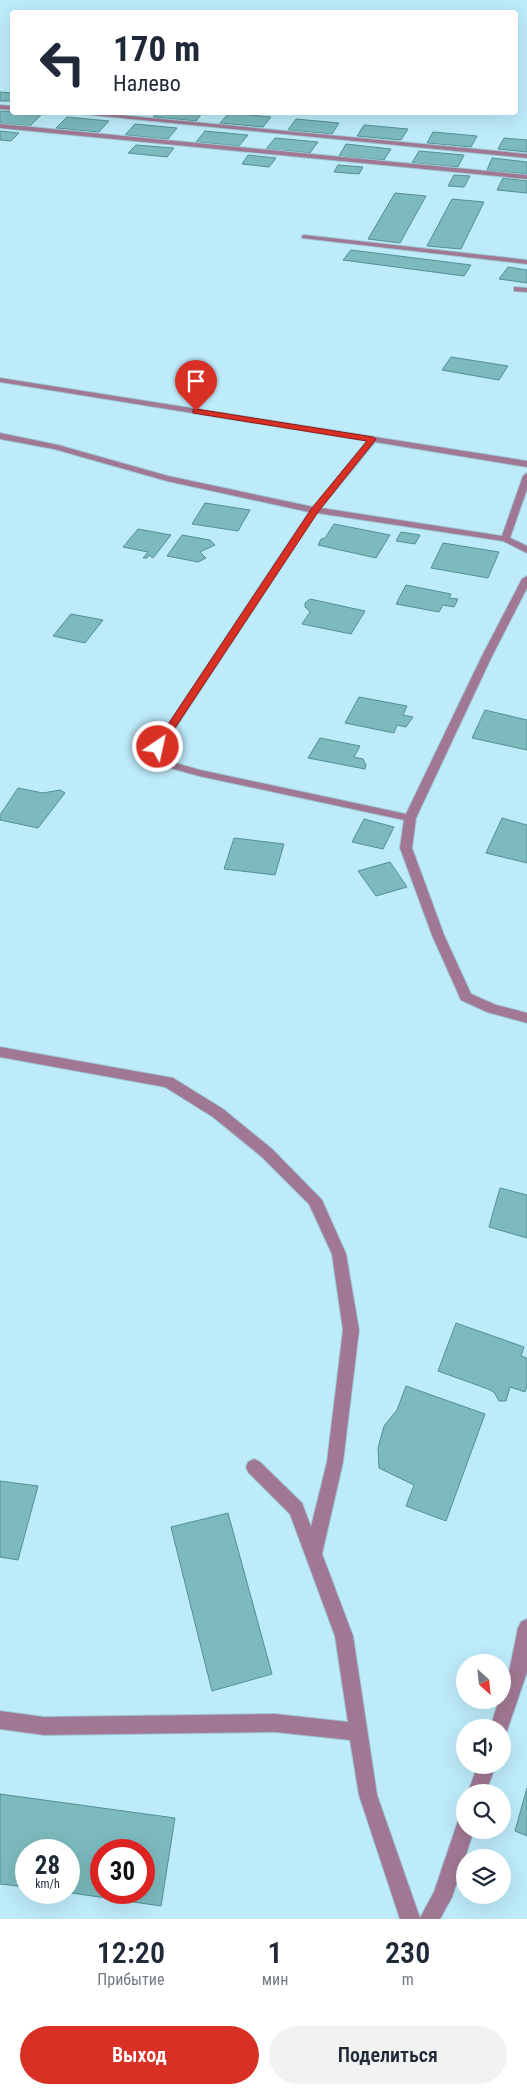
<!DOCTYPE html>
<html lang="ru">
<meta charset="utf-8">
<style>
:root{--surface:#fff;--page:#f2f2f3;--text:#1f2937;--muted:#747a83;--accent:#d93025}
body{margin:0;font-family:"Roboto Condensed",sans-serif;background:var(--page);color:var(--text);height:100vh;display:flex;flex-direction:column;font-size:19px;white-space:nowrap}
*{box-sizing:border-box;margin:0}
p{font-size:16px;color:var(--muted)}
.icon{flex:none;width:28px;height:28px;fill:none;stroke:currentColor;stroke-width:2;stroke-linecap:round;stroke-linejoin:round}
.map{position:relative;height:1919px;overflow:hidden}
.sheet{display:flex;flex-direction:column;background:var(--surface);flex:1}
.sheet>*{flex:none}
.top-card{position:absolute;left:10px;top:10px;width:508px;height:105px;border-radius:5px;box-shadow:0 5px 20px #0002;background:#fff;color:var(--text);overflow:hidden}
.needle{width:32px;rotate:153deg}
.fabs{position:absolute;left:456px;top:1654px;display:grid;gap:10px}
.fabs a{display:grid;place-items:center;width:55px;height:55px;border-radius:50%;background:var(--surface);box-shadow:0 5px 20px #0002;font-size:25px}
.speed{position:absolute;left:15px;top:1839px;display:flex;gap:10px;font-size:25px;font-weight:700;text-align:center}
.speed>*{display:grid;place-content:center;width:65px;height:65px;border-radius:50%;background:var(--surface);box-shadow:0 5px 20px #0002;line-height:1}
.speed small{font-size:12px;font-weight:400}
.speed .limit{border:8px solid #d22;background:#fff;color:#111}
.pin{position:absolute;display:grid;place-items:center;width:42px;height:42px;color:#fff;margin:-51px -21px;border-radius:50% 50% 50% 0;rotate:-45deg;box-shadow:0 0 5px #0007}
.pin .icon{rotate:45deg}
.me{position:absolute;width:55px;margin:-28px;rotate:34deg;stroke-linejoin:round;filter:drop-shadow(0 0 4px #0008)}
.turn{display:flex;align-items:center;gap:18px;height:105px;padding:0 20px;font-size:22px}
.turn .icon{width:65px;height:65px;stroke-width:2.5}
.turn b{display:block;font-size:35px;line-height:42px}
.eta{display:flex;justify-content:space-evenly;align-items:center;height:85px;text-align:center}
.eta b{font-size:30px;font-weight:600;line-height:35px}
.action{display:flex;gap:10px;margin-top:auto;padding:10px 20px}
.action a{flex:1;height:58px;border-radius:30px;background:var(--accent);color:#fff;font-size:20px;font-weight:600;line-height:58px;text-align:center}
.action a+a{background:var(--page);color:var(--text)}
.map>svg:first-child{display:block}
.building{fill:#7cbabd;stroke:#529094;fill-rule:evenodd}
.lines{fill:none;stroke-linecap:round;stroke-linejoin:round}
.lane-casing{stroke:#9fc8d6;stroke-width:2}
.street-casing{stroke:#9fc8d6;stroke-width:2}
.lane{fill:#a17893;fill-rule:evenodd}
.street{fill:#a17893;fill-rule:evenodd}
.route{fill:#d93025;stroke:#8d1f18}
</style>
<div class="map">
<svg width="527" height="1919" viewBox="0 0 527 1919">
<rect width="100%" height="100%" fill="#bdebfa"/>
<g class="building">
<path d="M0,92L12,93V101H0Z"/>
<path d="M0,111L12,112L41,115L30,126L0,123Z"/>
<path d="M158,112H203L196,121L153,117Z"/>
<path d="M229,113L271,117L263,127L220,123Z"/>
<path d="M67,117L109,121L99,132L56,128Z"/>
<path d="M296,119L339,123L332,134L288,130Z"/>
<path d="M135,124L177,128L168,139L125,135Z"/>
<path d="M364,125L408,129L401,140L357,136Z"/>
<path d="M0,131L19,133L11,141L0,140Z"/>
<path d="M205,131L248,135L239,146L196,142Z"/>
<path d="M433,132L477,136L471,147L427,143Z"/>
<path d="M275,138L318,142L310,153L266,149Z"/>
<path d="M504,138L527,140V152L498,149Z"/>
<path d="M346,144L391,149L384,160L339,156Z"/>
<path d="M136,145L174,148L167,157L128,153Z"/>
<path d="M419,151L464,155L458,167L412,163Z"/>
<path d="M248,155L276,158L269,167L242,164Z"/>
<path d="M492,158L527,162V174L487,170Z"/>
<path d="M338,165L363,167L359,174L334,172Z"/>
<path d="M454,175L470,176L464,187L448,186Z"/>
<path d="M503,178L527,181V193L497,190Z"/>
<path d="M395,193L426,196L400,243L368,239Z"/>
<path d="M452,199L484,202L461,249L427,246Z"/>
<path d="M351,250L471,265L464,276L343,260Z"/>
<path d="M508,267L527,270V283L499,279Z"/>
<path d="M451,357L508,366L499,380L442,370Z"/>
<path d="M205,503L250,510L238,531L192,524Z"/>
<path d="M334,524L390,535L376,558L318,545L321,539L325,538Z"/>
<path d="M138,529L171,535L153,558L149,555L147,558H143L148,552L123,547Z"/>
<path d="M401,532L420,535L415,544L396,541Z"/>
<path d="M182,535L210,540L215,545L200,552L206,558L198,562L167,556Z"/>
<path d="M443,543L499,552L488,578L431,568Z"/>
<path d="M406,585L451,594L449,598L458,599L454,607L443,605L439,612L396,604Z"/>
<path d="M310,599L365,611L351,634L302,624L310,612L305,607V603Z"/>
<path d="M71,614L103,620L85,643L53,636Z"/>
<path d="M359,697L407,706L403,715L413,717L406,727L397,725L394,733L345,723Z"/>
<path d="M485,710L527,720V750L472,738Z"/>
<path d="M320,738L360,746L354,757L363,759L366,765L365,769L308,758Z"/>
<path d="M18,788L43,793L60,790L65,793L38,828L0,820V815Z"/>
<path d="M502,818L527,825V863L486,853Z"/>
<path d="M364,819L394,827L383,849L352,842Z"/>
<path d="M234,838L284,844L275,875L224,869Z"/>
<path d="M390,862L407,887L376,896L358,871Z"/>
<path d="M500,1188L527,1195V1238L489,1227Z"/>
<path d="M456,1323L524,1347L521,1356L527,1358V1386L525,1392L510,1387L506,1401H499L494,1392L488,1389L438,1371Z"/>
<path d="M406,1386L485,1414L446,1521L406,1506L414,1485L379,1468L378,1448L384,1426L397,1410Z"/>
<path d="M0,1481L38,1486L18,1560L0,1557Z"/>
<path d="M228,1513L272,1674L212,1691L171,1527Z"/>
<path d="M527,1788V1836L515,1831Z"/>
<path d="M0,1794L175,1818L161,1906L65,1892H69V1850H26V1887L0,1884ZM101,1850H144V1892H101Z"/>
</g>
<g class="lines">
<defs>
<path id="lane" d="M304,235L527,260V264L302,238V236Z"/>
<g id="street">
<path d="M0,105L12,106V110L0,109Z"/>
<path d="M61,112H88L527,154V158Z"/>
<path d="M0,124L527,175V179L0,128Z"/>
<path d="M514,287L527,288V292L514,291Z"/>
<path d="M0,378L527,461V467L375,442L321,508L502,536L523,476L527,473V489L510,538L527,546V553L503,541L317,513L163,747L165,760L200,770L406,814L482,656L522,579L527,576V588L492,656L416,818L412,848L444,935L471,994L496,1005L527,1013V1023L487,1012L461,1000L432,935L400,848L404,820L199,776L156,764L153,747L309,512L167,481L54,449L0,439V433L58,445L168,476L313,507L367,441L0,382Z"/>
<path d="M0,1047L173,1078L223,1109L272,1149L322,1200L346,1254L359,1330L343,1462L322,1554L353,1636L377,1795L420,1918L434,1892L458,1821L465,1818V1830H474L452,1897L440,1919H400L359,1795L350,1740L275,1732L44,1735L0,1729V1711L44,1717L275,1714L348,1722L335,1636L290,1514L248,1472L246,1467L248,1462L254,1459L260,1462L302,1503L311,1527L327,1462L343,1330L332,1254L309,1204L262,1157L213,1117L165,1087L0,1057Z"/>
<path d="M527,1619V1672L508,1728L506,1735L502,1736V1728H490L499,1700H502V1691L509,1672L518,1628L521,1622Z"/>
<path d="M478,1765H496L486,1792H468Z"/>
</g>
</defs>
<use href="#lane" class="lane-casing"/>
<use href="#street" class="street-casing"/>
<use href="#lane" class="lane"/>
<use href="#street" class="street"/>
</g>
<path class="route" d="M196,409L373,437L376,439L318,512L161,749L158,750L153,747L312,508L367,441L193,413V410Z"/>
</svg>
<div class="fabs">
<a><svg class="needle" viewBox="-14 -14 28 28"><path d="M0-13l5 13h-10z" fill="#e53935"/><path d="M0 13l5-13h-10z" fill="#747a83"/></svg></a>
<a><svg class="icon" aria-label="sound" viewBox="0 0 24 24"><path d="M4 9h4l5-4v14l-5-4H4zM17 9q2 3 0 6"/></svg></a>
<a><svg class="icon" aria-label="search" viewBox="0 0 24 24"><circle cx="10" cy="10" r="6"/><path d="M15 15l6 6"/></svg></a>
<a><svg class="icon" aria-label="layers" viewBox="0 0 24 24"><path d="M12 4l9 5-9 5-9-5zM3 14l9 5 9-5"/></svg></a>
</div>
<div class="speed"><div>28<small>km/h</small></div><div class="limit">30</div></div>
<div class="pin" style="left:196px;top:411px;background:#d93025"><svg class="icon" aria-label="arrive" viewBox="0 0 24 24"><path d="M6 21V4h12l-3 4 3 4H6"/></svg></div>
<svg class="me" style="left:158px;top:747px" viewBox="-20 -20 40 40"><circle r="17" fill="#d93025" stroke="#fff" stroke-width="3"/><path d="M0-11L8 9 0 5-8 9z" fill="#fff"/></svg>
<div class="top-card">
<div class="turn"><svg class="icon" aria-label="left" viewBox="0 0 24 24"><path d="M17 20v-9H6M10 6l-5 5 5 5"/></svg><div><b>170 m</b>Налево</div></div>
</div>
</div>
<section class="sheet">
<div class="eta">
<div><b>12:20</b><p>Прибытие</p></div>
<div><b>1</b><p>мин</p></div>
<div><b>230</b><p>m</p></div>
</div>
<div class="action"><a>Выход</a><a>Поделиться</a></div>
</section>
